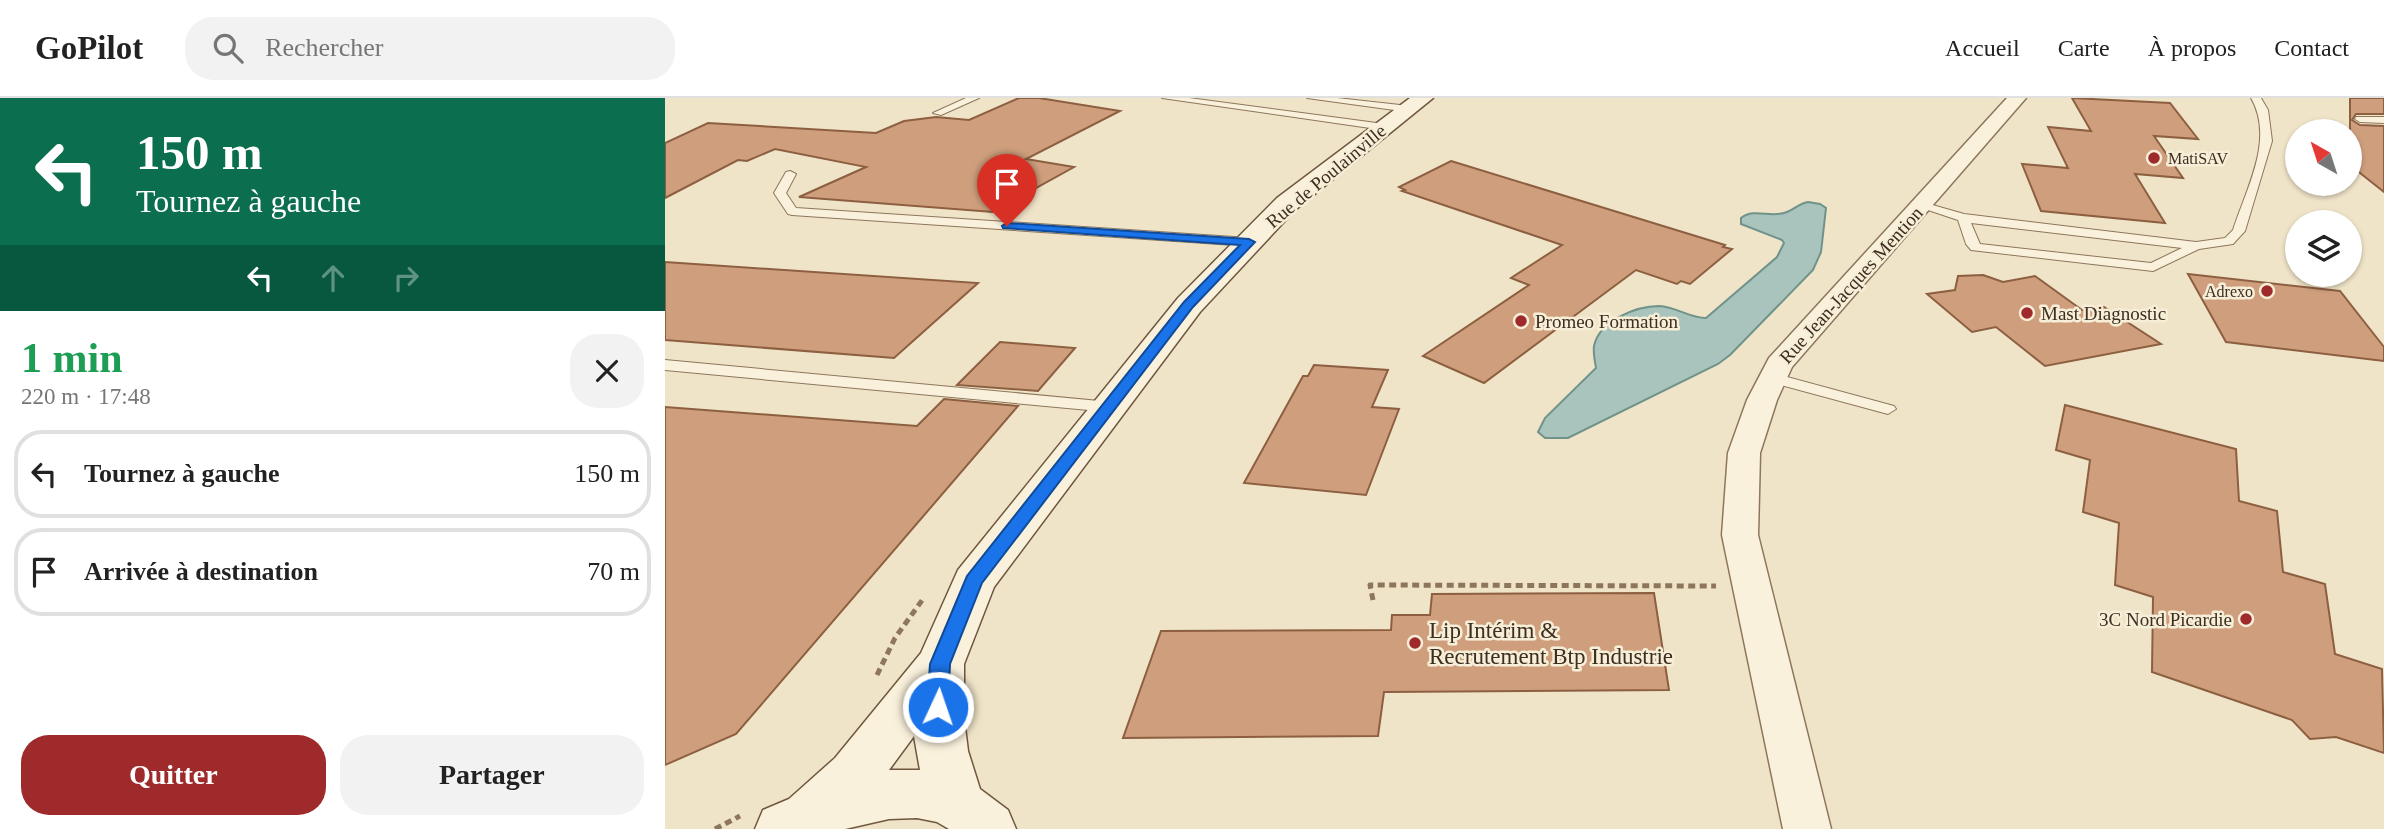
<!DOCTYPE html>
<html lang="fr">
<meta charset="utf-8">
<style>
:root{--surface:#fff;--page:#f2f2f2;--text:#222;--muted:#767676;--line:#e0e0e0;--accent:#9e2a2b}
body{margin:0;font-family:Georgia,serif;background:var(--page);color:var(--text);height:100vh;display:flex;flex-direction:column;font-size:26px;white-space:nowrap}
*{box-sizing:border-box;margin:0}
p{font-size:23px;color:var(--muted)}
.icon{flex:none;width:38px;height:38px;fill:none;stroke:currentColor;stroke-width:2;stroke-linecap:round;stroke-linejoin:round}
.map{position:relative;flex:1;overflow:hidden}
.details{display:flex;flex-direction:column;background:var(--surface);width:665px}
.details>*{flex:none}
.guide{background:#0b6e4f;color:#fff;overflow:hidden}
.needle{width:46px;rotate:321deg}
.tools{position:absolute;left:1620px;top:21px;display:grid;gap:14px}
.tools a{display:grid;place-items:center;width:77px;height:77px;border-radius:50%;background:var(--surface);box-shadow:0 2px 5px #0004;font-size:35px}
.pin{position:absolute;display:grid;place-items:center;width:60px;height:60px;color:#fff;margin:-72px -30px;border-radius:50% 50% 50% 0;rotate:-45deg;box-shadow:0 0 7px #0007}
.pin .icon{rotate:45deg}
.me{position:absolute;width:77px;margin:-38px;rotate:3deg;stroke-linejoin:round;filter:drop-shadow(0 0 5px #0008)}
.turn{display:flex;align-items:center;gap:24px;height:147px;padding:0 21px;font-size:32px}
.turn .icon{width:91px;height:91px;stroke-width:2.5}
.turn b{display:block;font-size:49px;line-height:60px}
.lanes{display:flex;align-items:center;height:66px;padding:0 21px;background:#0003;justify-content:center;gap:35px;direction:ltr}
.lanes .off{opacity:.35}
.round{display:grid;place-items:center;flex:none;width:74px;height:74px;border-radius:28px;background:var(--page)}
.overview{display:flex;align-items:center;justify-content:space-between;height:119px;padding:0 21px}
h1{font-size:42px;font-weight:700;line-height:52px;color:#1e9e55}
.button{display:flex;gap:14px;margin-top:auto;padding:14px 21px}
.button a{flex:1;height:80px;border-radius:28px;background:var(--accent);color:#fff;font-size:28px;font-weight:700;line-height:80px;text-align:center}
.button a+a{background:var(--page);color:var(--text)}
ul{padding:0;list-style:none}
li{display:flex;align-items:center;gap:21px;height:88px;margin:0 14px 10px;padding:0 7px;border:4px solid var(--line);border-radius:28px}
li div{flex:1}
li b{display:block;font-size:26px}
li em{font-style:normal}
header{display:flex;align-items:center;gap:42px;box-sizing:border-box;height:98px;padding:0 35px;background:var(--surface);border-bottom:2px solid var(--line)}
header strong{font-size:33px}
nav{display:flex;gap:38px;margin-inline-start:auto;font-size:24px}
.search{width:490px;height:63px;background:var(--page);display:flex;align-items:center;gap:18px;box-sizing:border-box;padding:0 24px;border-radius:28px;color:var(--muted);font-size:26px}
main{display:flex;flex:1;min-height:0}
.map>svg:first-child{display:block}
.water{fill:#a9c4bc;stroke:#6f938a;stroke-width:2}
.building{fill:#cf9f7d;stroke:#8d5f41;stroke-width:2}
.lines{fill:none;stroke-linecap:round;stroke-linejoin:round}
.lane-casing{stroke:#8d765c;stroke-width:2}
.street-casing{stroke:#8d765c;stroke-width:3}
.secondary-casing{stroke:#6f573f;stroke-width:3}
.path{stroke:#8d765c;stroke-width:5;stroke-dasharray:7 4.5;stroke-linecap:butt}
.lane{fill:#faf1dc;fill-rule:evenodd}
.street{fill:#faf1dc;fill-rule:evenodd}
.secondary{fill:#faf1dc;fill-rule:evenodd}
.route{fill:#1a73e8;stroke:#114b97;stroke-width:2}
.poi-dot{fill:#9e2a2b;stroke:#f7eed8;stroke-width:2.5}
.labels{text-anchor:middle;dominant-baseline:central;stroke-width:5;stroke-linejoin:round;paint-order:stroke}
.far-poi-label{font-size:16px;fill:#3d2e20;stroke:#f7eed8;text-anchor:start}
.street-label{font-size:19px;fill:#3d2e20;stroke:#f7eed8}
.poi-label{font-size:19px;fill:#3d2e20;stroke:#f7eed8;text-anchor:start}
.near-poi-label{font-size:23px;fill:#3d2e20;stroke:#f7eed8;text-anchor:start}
</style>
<header>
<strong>GoPilot</strong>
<div class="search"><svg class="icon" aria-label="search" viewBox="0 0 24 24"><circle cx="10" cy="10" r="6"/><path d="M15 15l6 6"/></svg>Rechercher</div>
<nav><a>Accueil</a><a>Carte</a><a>À propos</a><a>Contact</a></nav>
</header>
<main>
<section class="details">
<div class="guide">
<div class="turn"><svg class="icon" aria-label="left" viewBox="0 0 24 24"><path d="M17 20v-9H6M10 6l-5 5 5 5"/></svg><div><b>150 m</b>Tournez à gauche</div></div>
<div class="lanes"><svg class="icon" aria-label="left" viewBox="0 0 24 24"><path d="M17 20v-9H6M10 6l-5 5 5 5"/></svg><svg class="icon off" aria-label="ahead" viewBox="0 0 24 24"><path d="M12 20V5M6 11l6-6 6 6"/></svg><svg class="icon off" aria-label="right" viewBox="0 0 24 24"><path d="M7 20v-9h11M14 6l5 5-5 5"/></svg></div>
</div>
<div class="overview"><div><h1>1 min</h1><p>220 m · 17:48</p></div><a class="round"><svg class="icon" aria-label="close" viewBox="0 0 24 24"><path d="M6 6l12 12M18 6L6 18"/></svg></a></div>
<ul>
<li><svg class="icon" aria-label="left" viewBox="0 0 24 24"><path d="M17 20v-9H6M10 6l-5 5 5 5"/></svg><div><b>Tournez à gauche</b></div><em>150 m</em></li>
<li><svg class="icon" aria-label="arrive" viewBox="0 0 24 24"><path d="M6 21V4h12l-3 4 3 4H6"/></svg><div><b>Arrivée à destination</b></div><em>70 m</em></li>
</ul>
<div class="button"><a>Quitter</a><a>Partager</a></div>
</section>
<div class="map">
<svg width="1719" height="731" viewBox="0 0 1719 731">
<rect width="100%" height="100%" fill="#f0e4c8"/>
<path class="water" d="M1143,104L1155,106L1161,110L1156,154L1148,172L1065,257L1053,266L903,340H880L873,334L880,320L931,270C930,264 928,255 929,248C934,223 971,208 994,208C1012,209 1024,220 1041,220L1112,159L1119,145L1117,142L1076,126V120C1090,109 1106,121 1122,114C1130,111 1133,106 1143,104Z"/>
<g class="building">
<path d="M354,0H374L455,13L361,61L409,69L328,114L134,99L201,69L110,51L82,63L73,62L0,100V45L43,25L211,35L239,23L271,19L304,22Z"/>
<path d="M1407,0L1505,5L1533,41L1489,38L1518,80L1470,76L1500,125L1376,113L1357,66L1403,70L1383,29L1426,33Z"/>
<path d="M1685,0H1719V16H1691L1687,22L1695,27L1719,28V94L1685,67Z"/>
<path d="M786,63L1060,147L1058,149L1067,151L1025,186L1016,183L1012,186L971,172L819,285L758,258L864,187L846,180L897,147L737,93L740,92L734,89Z"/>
<path d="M0,164L313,185L229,260L0,242Z"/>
<path d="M1523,176L1675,193L1719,249V263L1561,244Z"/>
<path d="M1318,177L1338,184L1370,178L1417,212L1439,209L1496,246L1380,268L1331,229L1307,234L1262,196L1290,192L1293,178Z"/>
<path d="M335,244L410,250L373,293L292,287Z"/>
<path d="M649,267L723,272L707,309L734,311L701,397L579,385L638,278H643Z"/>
<path d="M279,301L353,308L71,636L0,667V309L252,328Z"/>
<path d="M1400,307L1571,351L1574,403L1612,413L1618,474L1660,486L1670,556L1717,571L1719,655L1671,639L1645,641L1627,622L1487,574L1488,499L1450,487L1454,425L1418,414L1425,362L1391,352Z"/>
<path d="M989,495L1004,592L719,594L713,638L458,640L496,533L726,532L727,517H765L767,496Z"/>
</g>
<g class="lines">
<defs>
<g id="lane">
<path d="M301,0H314L276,17L268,15Z"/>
<path d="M497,0H524L719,26L724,29L719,32Z"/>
<path d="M642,0H672L744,8L749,11L744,14Z"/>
<path d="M1586,0H1596L1603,12L1607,43L1580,133L1568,146L1534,151L1488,173L1306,152L1301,146L1293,122L1251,108L1257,104L1299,116L1531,144L1560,140L1568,132C1581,91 1610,41 1586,0ZM1306,125L1517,150L1486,165L1315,146Z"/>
<path d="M1691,19H1719V25L1695,24L1690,21Z"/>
<path d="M125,73L131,76L121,95L131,110L584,140L590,144L584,148L127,117L123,116L109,95L121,74Z"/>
<path d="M0,262L445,304L453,309L445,314L0,272Z"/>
<path d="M1107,275L1229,308L1231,311L1223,316L1101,283L1099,280L1101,277Z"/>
</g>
<path id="street" d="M1342,0H1361L1127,269L1112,302L1095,355L1093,437L1166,731H1118L1057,437L1063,355L1082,302L1104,260Z"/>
<path id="secondary" d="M745,0H768L630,112L535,214L329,489L299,566V621L303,653L315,691L343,712L351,731H284L272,724L252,720L224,721L180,731H90L98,712L124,701L170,660L256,555L293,472L513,200L612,100ZM249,638L255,672H224Z"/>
</defs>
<use href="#lane" class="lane-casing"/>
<use href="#street" class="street-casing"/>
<use href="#secondary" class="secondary-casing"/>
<g class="path">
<path d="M708,502L705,487L1051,488"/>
<path d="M212,577L230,540L258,501"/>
<path d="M50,731L75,718"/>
</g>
<use href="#lane" class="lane"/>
<use href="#street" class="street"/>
<use href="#secondary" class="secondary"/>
</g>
<path class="route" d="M342,125L584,141L590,144L528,209L317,485L285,566L283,609L280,615L273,618L265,615L262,609L265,566L302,478L519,204L575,147L338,130L337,128Z"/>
<g class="poi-dot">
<circle cx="1489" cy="60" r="7"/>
<circle cx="1602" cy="193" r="7"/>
<circle cx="1362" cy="215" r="7"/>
<circle cx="856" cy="223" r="7"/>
<circle cx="1581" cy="521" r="7"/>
<circle cx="750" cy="545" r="7"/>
</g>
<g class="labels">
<g class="far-poi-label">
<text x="1503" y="60">MatiSAV</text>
<text x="1588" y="193" text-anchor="end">Adrexo</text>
</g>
<g class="street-label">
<text transform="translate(661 78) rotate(-40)">Rue de Poulainville</text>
<text transform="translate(1186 187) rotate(-48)">Rue Jean-Jacques Mention</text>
</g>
<g class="poi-label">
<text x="1376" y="215">Mast Diagnostic</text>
<text x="870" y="223">Promeo Formation</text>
<text x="1567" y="521" text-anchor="end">3C Nord Picardie</text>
</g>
<g class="near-poi-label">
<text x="764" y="532">Lip Intérim &amp;<tspan x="764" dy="26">Recrutement Btp Industrie</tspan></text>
</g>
</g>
</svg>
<div class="tools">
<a><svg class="needle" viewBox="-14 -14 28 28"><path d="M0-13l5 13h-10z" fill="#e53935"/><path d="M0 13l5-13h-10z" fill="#767676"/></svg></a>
<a><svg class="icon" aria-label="layers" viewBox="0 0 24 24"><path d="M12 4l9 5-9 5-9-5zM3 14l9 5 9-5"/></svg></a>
</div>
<div class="pin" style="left:342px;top:128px;background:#d93025"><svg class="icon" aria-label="arrive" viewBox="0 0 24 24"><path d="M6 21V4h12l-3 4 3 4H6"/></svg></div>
<svg class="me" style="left:273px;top:609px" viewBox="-20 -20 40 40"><circle r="17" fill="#1a73e8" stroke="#fff" stroke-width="3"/><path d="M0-11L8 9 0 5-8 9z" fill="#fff"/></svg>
</div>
</main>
